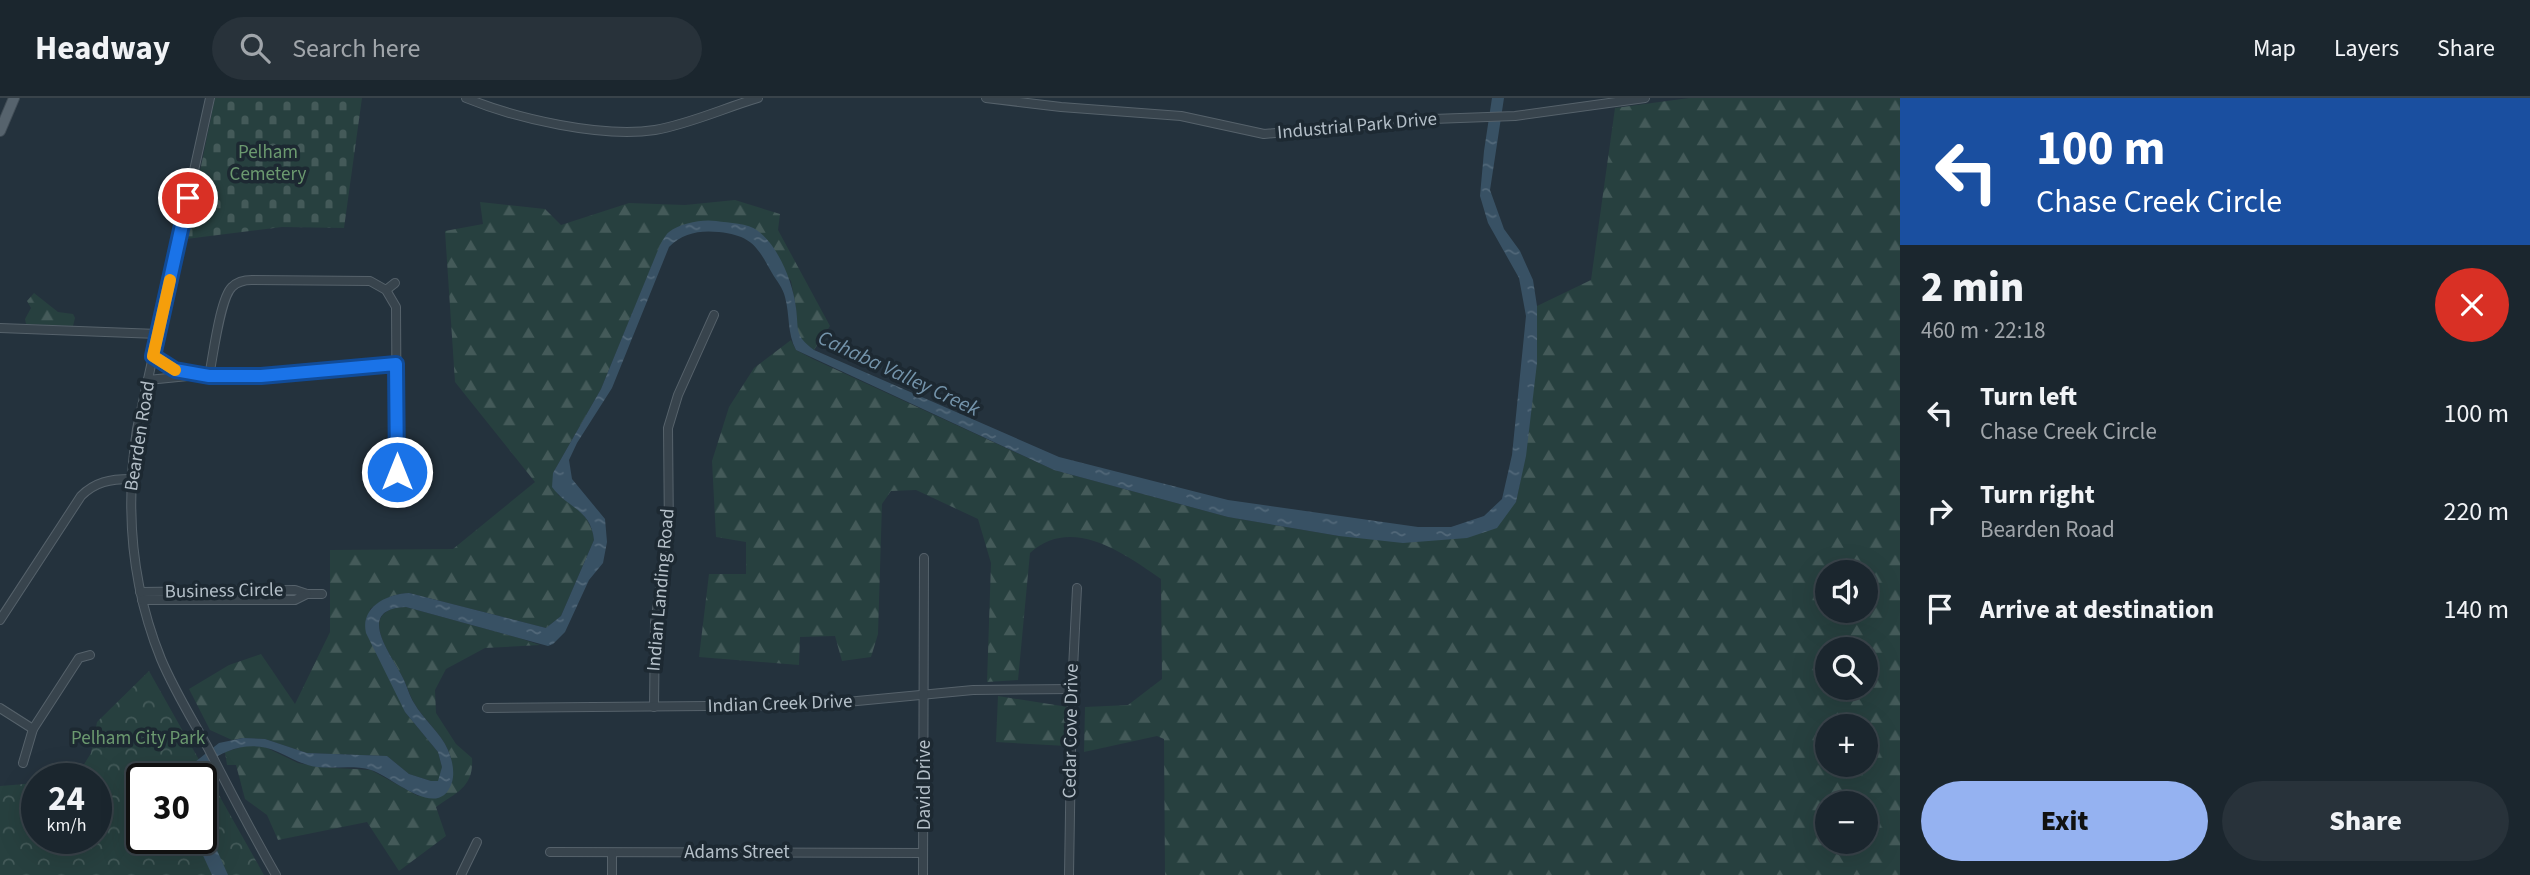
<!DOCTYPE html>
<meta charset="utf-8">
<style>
:root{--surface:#1b262e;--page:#28323a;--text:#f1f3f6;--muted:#a0a5aa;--line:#39434a;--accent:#95b2f1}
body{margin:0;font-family:"Source Sans 3",sans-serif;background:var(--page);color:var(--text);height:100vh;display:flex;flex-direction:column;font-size:26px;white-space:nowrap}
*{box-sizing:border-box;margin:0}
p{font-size:23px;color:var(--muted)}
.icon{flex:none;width:38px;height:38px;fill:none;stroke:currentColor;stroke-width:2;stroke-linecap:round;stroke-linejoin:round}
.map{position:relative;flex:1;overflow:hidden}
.sheet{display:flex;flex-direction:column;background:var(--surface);width:630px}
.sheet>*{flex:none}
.top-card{background:#1a4fa0;color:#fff;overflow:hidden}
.controls{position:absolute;left:1815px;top:462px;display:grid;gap:14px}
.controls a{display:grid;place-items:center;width:63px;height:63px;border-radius:50%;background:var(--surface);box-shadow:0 7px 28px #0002,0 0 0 2px var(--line);font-size:35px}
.speed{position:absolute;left:21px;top:665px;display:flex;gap:14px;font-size:35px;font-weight:700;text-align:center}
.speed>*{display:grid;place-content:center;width:91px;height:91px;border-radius:50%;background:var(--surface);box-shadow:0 7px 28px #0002,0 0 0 2px var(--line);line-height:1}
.speed small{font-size:18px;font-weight:400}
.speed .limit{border:4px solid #111;border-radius:10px;background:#fff;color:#111}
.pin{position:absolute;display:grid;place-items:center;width:60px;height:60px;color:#fff;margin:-30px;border:4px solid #fff;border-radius:50%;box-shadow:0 2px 7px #0007}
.me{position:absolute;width:77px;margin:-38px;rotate:0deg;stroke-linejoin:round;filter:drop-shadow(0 0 5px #0008)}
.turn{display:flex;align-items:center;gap:24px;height:147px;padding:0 21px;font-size:32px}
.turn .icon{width:91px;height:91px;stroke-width:2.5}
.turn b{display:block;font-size:49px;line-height:60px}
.round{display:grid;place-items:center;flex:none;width:74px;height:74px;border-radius:37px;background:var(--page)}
.head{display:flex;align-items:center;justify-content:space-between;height:119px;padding:0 21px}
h1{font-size:42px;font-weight:800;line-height:52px}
.primary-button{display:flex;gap:14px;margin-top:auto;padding:14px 21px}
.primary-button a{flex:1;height:80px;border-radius:42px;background:var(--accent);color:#111;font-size:28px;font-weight:800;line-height:80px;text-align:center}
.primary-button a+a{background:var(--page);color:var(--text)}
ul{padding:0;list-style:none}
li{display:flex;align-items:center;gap:21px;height:98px;padding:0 21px}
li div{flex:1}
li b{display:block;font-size:26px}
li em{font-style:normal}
header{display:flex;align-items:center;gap:42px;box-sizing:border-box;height:98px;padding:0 35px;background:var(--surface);border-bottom:2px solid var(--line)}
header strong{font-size:33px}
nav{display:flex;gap:38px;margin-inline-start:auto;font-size:24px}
.search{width:490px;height:63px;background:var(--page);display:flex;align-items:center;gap:18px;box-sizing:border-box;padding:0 24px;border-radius:38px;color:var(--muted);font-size:26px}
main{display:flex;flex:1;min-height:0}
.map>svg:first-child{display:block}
.forest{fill:url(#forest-firs);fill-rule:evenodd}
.cemetery{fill:url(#cemetery-stones)}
.park{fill:url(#park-crowns);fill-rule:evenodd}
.pitch{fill:#27403f}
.water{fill:url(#water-ripples)}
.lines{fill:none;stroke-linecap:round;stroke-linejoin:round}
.minor-casing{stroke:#56626b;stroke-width:10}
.major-casing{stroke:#414d56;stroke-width:12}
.minor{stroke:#38444d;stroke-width:8}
.major{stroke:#56636d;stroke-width:10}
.route-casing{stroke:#114b97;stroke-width:18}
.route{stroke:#1a73e8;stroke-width:12}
.slow{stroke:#f59e0b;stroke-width:12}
.labels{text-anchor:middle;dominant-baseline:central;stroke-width:7;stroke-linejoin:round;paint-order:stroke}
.street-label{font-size:19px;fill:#b4bfc8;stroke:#1d2932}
.park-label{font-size:19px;fill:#6b996f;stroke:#1d2932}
.water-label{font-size:21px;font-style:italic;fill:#7494ab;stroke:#1d2932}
</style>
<header>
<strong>Headway</strong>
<div class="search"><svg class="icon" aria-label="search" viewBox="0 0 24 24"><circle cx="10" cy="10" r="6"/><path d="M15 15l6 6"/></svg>Search here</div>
<nav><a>Map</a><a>Layers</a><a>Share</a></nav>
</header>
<main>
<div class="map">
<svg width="1900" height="777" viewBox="0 0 1900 777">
<defs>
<pattern id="forest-firs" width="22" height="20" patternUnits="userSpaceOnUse" patternTransform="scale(1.75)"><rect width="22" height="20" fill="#27403f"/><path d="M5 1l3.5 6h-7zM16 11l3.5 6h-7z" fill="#445a59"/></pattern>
<pattern id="cemetery-stones" width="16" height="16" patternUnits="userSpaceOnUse" patternTransform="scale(1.75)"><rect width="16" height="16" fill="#27403f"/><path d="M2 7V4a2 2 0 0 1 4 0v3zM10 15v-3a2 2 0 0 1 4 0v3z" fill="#445a59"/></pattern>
<pattern id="park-crowns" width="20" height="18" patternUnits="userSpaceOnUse" patternTransform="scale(1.75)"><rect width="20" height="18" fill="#27403f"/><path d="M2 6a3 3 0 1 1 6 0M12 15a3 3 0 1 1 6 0" fill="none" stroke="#445a59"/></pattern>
<pattern id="water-ripples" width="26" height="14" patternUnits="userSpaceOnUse" patternTransform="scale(1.75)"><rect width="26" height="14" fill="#385164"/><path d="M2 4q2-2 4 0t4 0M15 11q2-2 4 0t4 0" fill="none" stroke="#526879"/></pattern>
</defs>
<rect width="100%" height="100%" fill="#24323d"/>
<g class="forest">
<path d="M1689,0H1900V777H1165L1164,641L1157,638L1084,654L1085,609L1128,607L1162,581L1161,481C1124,455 1071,417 1030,455L1018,582L987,584L991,465L978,421L916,392L891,393L882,406L878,536L871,559L842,563L835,538L800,539L799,567L699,559L709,476H746V444L716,439L712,363L729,309L754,270L791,242L796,252L813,261L1054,372L1228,419L1339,438L1467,440L1516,404C1530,338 1537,275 1537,208L1591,182L1615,10ZM1827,474H1866V513H1827ZM1827,551H1866V590H1827ZM1827,628H1866V667H1827ZM1827,705H1866V744H1827Z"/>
<path d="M735,102L780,116L778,132L830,228L814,252L801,242L797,234L796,210L791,183L741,126L669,134L660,148L601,291L553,375L558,397C576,408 592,420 594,442L561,518L546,530L409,495C393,496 383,501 370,511L405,614L438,654L442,669L439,683H431L409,676L387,658L307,655L265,641L243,640L232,642L210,632L189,591L229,567L261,556L295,606L330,534V452L453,451L535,384L455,284L445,133L483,126L480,104L545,111L561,127L629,105L685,107Z"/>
<path d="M34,195L58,214L73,216L75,220L73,228L26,226L25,221L31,210L27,203Z"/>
<path d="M406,509L519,540L540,547L485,550L446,571L435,592L436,615L456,646L472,660C474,689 457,694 436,709L446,738L399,773L367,724L278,742L267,717L245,701L236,667H227L225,654L249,647L265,649L298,665L319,669L371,672L418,698L452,684C453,673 453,663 448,652C441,636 425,622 416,608C410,599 407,587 402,578C389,554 356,511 406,509Z"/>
<path d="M998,598L1068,609L1067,648L996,644Z"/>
</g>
<path class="cemetery" d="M215,0H362L344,130L282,129L186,141Z"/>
<path class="park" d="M149,573L264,777H0V688L37,685V740H96V681H75L91,655L97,624ZM142,681H201V740H142Z"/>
<path class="pitch" d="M37,716V740H77L50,762L46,761L18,727Z"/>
<g class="water">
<path d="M1492,0H1504L1490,92L1504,131L1520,153L1533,182L1537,208V265L1526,358L1516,404L1497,430L1467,440L1403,445L1339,438L1228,419L1054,372L796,252C787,235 790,217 785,199C783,190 776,182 772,175C757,148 752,138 719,134C699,132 683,135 669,149L612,290L577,345L569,362L572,381L605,421L607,444L603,465L589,482L565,534L553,546L548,548L406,509C354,511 391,556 403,580C407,588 409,597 414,605C423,621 441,635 448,652C452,661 455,674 452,684C439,725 392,678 371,672C355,667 334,671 317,669C302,667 292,660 278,654C249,640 218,653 196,674V681H186L190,668L219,645L243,640L265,641L307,655L387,658L409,676L431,683H438L442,669L438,654L405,614L366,535C360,509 387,496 409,495L546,530L561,518L594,442C591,411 567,410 552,389L553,375L601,291L660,147C662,144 665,137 669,134C681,125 702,121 716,123C729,125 748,125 758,133C779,149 793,185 796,210C799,233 794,237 814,252L1059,359L1228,402L1418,429H1451L1484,418L1502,401L1512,357L1526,218L1519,180L1488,125L1480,98L1484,53Z"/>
<path d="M201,715L204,723L228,777H212L195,740H201Z"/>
</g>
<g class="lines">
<defs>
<g id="minor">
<path d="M210,0L137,331C125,410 131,487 161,561C174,592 192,621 208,650C230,693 252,735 276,777"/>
<path d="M466,0C517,21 602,40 655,32C690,26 724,10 758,0"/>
<path d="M986,0L1061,9L1181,18L1264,36L1433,21L1515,18L1645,0"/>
<path d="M386,192L395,185"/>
<path d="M0,230L158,236"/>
<path d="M153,258L175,272L209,278H261L396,266"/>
<path d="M209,278C213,259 220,200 232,189C238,183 245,182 252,182L370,183L386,192L396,209L397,375"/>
<path d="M148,282L188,278"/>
<path d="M140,494L295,492L307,496H322"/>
<path d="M142,502H295L307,496"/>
<path d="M0,522L81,398C95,384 110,381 131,381"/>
<path d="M654,609L655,524L669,437L668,330L678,297L714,217"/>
<path d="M0,610L33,631"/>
<path d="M487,610L815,607L973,592L1072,591"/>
<path d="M23,665L33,631L79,560L90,557"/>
<path d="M550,754L923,755"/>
<path d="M612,755V777"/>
<path d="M461,777L477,744"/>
<path d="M923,777L924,460"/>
<path d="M1069,777L1072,591L1077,490"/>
</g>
<path id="major" d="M0,33L14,0"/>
</defs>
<use href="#minor" class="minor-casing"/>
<use href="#major" class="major-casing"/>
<use href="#minor" class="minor"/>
<use href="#major" class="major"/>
</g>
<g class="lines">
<defs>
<path id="route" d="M188,100L153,258L175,272L209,278H261L396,266L397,374"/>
</defs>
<use href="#route" class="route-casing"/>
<use href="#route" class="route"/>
<path class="slow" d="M170,182L153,258L175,272"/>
</g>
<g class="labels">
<g class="street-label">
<text transform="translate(1357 28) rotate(-5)">Industrial Park Drive</text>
<text transform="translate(140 338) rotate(-81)">Bearden Road</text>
<text transform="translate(661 492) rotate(-85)">Indian Landing Road</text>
<text transform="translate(224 493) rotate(-1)">Business Circle</text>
<text transform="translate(780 606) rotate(-2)">Indian Creek Drive</text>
<text transform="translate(1071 633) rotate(-89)">Cedar Cove Drive</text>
<text transform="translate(924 687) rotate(-90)">David Drive</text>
<text x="737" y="754">Adams Street</text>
</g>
<g class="park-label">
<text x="268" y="54">Pelham<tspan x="268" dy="22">Cemetery</tspan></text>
<text x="138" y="640">Pelham City Park</text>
</g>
<g class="water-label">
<text transform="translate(899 275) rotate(25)">Cahaba Valley Creek</text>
</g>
</g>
</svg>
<div class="controls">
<a><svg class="icon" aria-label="sound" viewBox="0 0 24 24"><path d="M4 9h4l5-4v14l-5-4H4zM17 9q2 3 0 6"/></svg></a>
<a><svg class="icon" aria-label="search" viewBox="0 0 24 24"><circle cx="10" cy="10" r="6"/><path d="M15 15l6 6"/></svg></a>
<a>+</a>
<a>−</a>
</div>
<div class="speed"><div>24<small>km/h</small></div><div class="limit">30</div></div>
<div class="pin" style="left:188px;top:100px;background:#d93025"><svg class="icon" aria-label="arrive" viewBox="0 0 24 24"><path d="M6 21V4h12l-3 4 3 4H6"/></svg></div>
<svg class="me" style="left:397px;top:374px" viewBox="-20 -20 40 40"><circle r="17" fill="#1a73e8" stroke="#fff" stroke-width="3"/><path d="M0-11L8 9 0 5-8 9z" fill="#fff"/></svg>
</div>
<section class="sheet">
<div class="top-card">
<div class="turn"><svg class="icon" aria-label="left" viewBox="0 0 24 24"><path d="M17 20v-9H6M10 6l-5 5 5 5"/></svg><div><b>100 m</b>Chase Creek Circle</div></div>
</div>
<div class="head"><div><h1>2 min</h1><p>460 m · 22:18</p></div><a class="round" style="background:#d93025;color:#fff"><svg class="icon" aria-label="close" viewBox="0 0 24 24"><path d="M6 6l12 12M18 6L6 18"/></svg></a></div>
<ul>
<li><svg class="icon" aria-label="left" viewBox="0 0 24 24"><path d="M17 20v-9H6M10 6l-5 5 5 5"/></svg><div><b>Turn left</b><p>Chase Creek Circle</p></div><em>100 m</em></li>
<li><svg class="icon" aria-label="right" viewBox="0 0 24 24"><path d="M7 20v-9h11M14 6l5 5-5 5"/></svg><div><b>Turn right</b><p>Bearden Road</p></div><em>220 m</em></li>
<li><svg class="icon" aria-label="arrive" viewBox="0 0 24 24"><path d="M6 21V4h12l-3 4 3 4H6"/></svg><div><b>Arrive at destination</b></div><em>140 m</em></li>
</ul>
<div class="primary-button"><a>Exit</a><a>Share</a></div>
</section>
</main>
